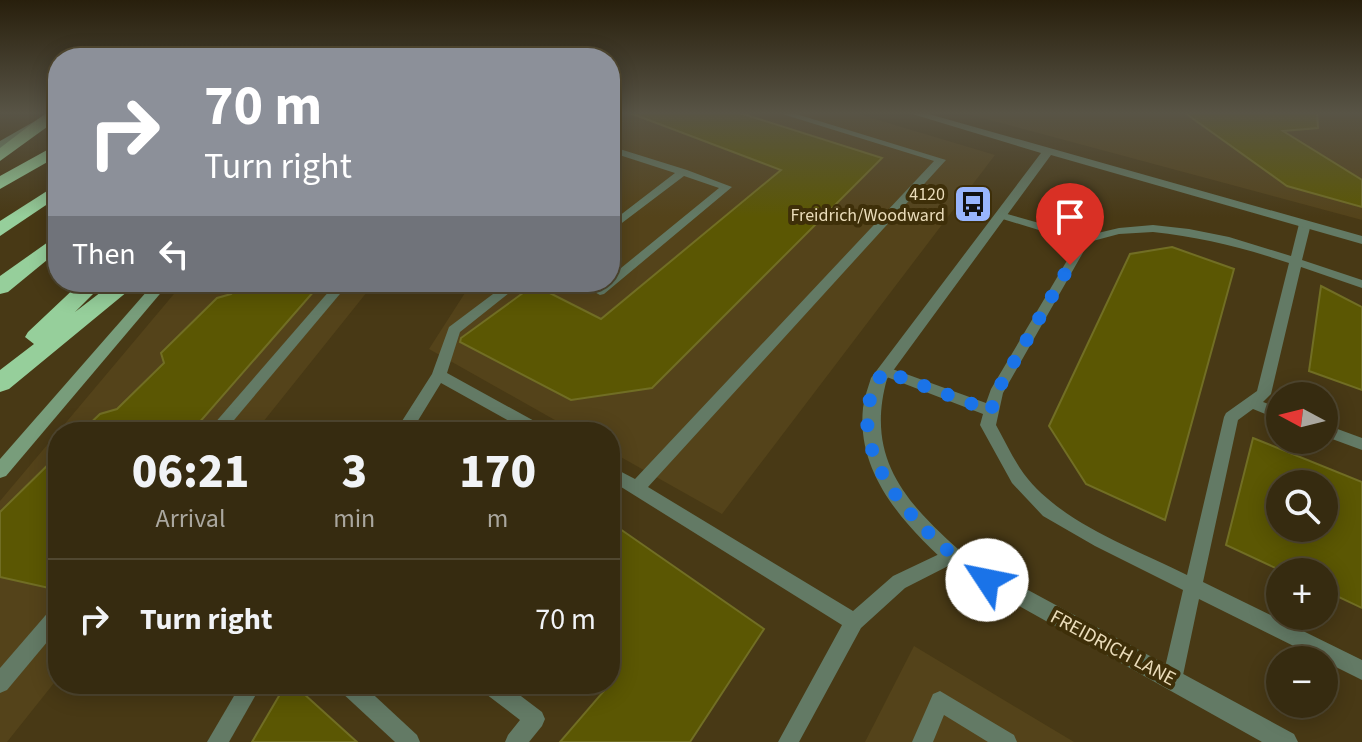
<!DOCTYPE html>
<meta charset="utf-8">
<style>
:root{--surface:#362b10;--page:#41371e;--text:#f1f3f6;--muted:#aaa79f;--line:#504730}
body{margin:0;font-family:"Source Sans 3",sans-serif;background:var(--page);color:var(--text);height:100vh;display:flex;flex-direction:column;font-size:30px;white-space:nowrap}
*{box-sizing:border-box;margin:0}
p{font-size:26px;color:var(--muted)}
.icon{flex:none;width:44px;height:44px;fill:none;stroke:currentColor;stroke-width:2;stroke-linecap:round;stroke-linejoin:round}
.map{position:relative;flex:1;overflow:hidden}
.panel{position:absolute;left:48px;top:422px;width:572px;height:272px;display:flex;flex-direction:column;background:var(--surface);border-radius:32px;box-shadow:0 4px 20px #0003,0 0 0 2px var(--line)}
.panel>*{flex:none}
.hud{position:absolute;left:48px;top:48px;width:572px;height:244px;border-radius:32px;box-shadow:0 4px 20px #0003,0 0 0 2px var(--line);background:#8c9099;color:#fff;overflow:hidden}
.needle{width:52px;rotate:277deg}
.tools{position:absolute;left:1266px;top:382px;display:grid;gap:16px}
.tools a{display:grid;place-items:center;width:72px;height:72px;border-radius:50%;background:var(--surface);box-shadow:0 4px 20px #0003,0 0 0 2px var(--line);font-size:40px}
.pin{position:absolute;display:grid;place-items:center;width:68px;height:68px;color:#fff;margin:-82px -34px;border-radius:50% 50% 50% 0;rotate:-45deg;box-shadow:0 0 8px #0007}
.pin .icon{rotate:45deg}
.me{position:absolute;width:88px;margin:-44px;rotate:304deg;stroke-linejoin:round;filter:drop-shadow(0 0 6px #0008)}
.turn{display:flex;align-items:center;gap:28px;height:168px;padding:0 24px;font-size:36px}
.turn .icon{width:104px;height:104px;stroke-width:2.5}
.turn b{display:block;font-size:56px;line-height:68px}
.then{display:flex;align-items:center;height:76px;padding:0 24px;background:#0003;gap:16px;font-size:30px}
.eta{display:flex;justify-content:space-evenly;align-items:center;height:136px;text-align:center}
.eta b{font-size:48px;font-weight:800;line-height:56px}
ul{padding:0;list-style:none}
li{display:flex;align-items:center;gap:24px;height:120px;padding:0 24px;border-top:2px solid var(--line)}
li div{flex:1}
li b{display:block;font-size:30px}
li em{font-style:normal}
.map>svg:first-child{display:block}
.built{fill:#54431a}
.building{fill:#5b5703;stroke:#716e24;stroke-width:2;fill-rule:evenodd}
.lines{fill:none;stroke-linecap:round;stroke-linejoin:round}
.service{fill:#637a65;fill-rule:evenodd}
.tertiary{fill:#637a65;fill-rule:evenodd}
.secondary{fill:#789d7b;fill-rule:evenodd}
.motorway{fill:#96cf9b;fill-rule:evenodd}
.route{stroke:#1a73e8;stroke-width:14;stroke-dasharray:0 25.2}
.labels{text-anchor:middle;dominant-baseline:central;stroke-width:8;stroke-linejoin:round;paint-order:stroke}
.far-poi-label{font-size:18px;fill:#eadcba;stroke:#3e2f09;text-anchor:end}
.street-label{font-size:20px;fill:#eadcba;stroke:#3e2f09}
</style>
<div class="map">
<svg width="1362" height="742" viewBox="0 0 1362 742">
<rect width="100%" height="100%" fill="#483915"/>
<g class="built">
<path d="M610,113H855L995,155L722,514L610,451V432H576L429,349L472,282H610Z"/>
<path d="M964,113H1362V220Z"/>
<path d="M184,282H375L255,432H58V678L7,742H0V501Z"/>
<path d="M914,646L1074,742H865Z"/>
</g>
<g class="building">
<path d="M630,113H740L882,158L652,388L571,400L460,342L461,338L534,285L601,319L781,170Z"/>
<path d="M1185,113H1317L1318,128L1283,131L1362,180V207L1287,186Z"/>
<path d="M1172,247L1234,269L1165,520L1086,484L1049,426L1130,254Z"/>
<path d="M244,282H322L191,432H81L100,414L117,409L164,363L161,353L217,298L231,294Z"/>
<path d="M1321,286L1362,307V390L1309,371Z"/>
<path d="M1253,438L1362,482V608L1324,590V572H1284L1226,545ZM1280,484H1324V528H1280Z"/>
<path d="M58,455V590L0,577V512Z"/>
<path d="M610,522L764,629L690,742H560L610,684Z"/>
<path d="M286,684H293L357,742H252Z"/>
</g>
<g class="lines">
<g class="service">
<path d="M779,113H793L946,160L648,487L853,611L893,576L952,548L958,551L961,556L958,561L905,588L861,628L799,742H778L842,625L610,480V466L635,479L934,161Z"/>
<path d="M610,146L687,170L732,187L604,294L600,295L576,282H592L599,285L603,282H610V277L719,188L684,176L610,232V223L675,173L610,152Z"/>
<path d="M1000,212L1085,236L1119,228L1153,225L1189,229L1229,237L1291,256L1299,224L1305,221L1311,224L1302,260L1362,280V288L1301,267L1271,394L1263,402L1280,408V420L1253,409L1238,420L1203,582L1362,660V680L1199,599L1182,680L1179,687L1172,690L1165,687L1162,680L1183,590L1095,546L1043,516L1012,483L980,425L983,414L879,374L877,371L879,368L884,366L986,403L991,389L1078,242L996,217V213ZM1153,232C1201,237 1244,248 1289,263L1257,391L1226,413L1224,417L1187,575C1133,548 1061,523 1024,474C1013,459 1005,441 996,425L1003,393L1089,242L1119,234Z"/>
<path d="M337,282H350L224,432H207Z"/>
<path d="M509,282H523L460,332L447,373L547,428L550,432H529L441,383L411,432H395L432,374L449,327Z"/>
<path d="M1324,424L1362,438V450L1324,436Z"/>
<path d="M58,606V629L7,690L0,693V668L51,609Z"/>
<path d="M241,684H262L229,742H207Z"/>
<path d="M337,684H362L417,735L420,742H395L340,691Z"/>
<path d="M479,684H505L542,712L545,719L542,726L529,742H505L508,735L520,720L482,691Z"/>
<path d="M940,691L1014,735L1017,742H988L944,715L933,742H912L933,694Z"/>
</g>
<path class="tertiary" d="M909,113H925L1362,236V244L1051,155L887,379C864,461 909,506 967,557L1294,734L1298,742H1262L953,569C907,528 856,475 863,408C864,398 868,388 871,378L1041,153Z"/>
<g class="secondary">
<path d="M49,113H58V116L0,149V141Z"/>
<path d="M155,282H170L6,476L0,478V459Z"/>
</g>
<g class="motorway">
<path d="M46,113H58V119L0,161V148Z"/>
<path d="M58,144V156L0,189V176Z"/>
<path d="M58,184V197L0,236V221Z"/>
<path d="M58,235V251L8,292L0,294V276Z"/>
<path d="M81,282H105L75,312L114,282H139L9,389L0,392V370L34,344L25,337L28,332Z"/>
</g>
</g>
<linearGradient id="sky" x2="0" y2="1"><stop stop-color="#281f0c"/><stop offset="0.52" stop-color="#585446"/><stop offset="1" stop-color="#585446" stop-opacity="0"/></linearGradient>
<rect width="1362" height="217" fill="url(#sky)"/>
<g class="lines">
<path class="route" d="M987,580C929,542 827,448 884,371L991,411L996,393L1070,265"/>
</g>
<defs>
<symbol id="bus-square" viewBox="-11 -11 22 22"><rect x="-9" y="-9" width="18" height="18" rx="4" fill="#98b5fd" stroke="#3e2f09"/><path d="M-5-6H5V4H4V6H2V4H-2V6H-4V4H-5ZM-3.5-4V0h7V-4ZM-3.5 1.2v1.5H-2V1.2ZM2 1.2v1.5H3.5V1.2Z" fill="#111"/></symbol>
</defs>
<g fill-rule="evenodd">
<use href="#bus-square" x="951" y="182" width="44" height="44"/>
</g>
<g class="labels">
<g class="far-poi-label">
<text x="945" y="194">4120<tspan x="945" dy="21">Freidrich/Woodward</tspan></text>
</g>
<g class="street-label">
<text transform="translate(1113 648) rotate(28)">FREIDRICH LANE</text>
</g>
</g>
</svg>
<div class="tools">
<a><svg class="needle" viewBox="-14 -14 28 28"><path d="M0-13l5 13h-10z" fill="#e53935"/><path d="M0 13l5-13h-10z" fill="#aaa79f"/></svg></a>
<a><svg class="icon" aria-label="search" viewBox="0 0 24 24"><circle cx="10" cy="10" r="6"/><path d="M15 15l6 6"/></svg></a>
<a>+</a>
<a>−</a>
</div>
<div class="pin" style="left:1070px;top:265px;background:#d93025"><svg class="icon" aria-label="arrive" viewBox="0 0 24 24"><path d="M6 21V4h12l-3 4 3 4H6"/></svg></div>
<svg class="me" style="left:987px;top:580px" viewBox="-20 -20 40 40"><circle r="19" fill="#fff"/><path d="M0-13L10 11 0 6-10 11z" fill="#1a73e8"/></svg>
<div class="hud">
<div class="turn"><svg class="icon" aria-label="right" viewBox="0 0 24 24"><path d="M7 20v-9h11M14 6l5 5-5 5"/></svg><div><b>70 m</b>Turn right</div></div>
<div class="then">Then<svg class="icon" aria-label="left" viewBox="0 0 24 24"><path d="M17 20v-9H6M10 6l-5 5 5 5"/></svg></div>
</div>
<section class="panel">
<div class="eta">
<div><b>06:21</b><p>Arrival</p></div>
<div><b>3</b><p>min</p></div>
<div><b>170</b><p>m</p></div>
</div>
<ul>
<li><svg class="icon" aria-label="right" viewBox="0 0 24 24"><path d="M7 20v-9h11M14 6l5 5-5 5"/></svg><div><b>Turn right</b></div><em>70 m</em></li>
</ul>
</section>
</div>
